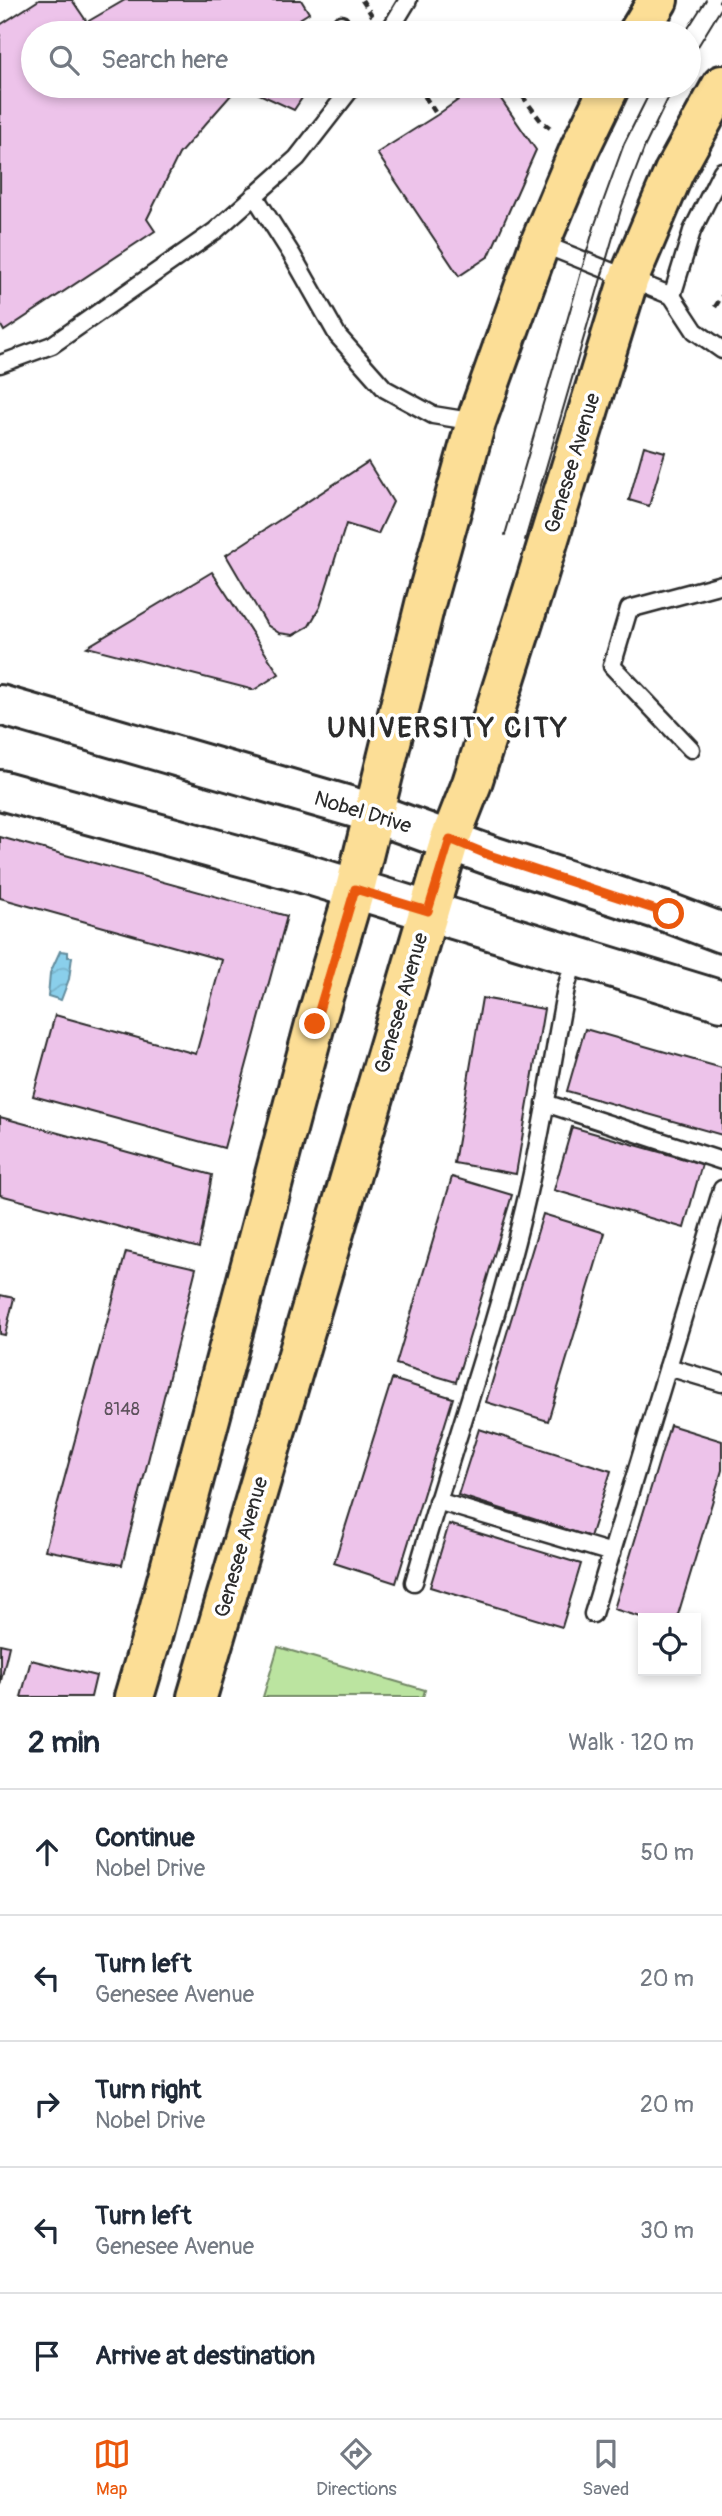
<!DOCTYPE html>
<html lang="en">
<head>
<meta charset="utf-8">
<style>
	:root { --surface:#fff; --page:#f2f2f3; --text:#1f2937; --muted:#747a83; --line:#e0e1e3; --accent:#ea580c }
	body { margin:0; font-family:Pangolin,sans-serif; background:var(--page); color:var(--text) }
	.controls { position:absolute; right:21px; bottom:21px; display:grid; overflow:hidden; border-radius:0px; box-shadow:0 4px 10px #0003 }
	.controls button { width:63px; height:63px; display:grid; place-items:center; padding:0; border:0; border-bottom:2px solid var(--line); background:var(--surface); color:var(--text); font:35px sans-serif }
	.stop { position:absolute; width:21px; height:21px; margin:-16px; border:5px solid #ea580c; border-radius:50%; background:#fff }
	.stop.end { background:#ea580c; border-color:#fff; box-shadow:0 2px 7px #0008 }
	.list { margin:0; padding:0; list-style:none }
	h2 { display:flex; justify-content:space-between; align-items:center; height:91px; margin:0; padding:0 28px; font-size:30px }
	h2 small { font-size:23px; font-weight:400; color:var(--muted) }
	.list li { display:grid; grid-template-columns:46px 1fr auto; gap:21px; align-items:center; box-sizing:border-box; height:126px; padding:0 28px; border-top:2px solid var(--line) }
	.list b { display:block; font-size:26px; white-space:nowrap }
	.list p { margin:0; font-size:23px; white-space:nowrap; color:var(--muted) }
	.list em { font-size:23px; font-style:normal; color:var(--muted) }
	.icon { flex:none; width:38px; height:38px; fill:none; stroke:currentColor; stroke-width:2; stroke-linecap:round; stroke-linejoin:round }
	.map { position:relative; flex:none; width:722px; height:1697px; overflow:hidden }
	.search { position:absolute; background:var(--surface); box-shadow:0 4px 10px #0003; left:21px; right:21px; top:21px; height:77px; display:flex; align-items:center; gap:18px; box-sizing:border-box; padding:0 24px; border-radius:38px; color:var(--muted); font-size:26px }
	.sheet { height:721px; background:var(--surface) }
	nav { display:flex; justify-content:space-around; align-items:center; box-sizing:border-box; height:98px; border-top:2px solid var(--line); background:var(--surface); font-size:19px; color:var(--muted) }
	nav a { display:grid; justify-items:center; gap:4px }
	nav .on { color:var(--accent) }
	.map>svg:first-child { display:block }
	.green { fill:#bbe4a0; stroke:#738866; stroke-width:2 }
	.water { fill:url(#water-waves); stroke:#648d9e; stroke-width:2 }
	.building { fill:#edc3ea; stroke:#2b2b2b; stroke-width:2 }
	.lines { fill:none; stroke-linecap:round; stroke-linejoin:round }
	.service-casing { stroke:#2b2b2b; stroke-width:21 }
	.secondary-casing { stroke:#2b2b2b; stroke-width:44 }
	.primary-casing { stroke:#2b2b2b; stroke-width:44 }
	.path { stroke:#2b2b2b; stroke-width:4.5; stroke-dasharray:7 5; stroke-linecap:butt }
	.service { stroke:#fff; stroke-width:16 }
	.secondary { stroke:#fff; stroke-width:38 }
	.primary { stroke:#fcde96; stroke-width:38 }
	.tram { stroke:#2b2b2b; stroke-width:2 }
	.route { stroke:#ea580c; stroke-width:9 }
	.labels { text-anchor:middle; stroke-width:7; stroke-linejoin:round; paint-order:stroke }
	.number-label { font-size:18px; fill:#5c515b }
	.street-label { font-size:21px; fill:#2b2b2b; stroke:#fff }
	.district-label { font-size:28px; font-weight:bold; letter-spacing:2px; fill:#2b2b2b; stroke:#fff }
</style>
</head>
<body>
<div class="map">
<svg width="722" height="1697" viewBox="0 0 722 1697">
	<defs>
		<pattern id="water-waves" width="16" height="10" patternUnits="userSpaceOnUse" patternTransform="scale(1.75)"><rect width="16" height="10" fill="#8acfeb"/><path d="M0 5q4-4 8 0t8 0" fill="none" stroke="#77b2ca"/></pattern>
	</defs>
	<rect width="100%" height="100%" fill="#fff"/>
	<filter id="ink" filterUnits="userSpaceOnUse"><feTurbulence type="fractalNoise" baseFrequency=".0143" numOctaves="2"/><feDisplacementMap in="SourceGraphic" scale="14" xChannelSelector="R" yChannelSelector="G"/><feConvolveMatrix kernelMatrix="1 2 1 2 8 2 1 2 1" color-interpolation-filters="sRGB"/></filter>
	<g filter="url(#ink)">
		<!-- green -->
		<polygon class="green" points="278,1647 425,1690 423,1697 263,1697"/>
		<!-- water -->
		<polygon class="water" points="60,951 68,952 68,957 72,957 69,979 61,1000 48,996 50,973"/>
		<!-- building -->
		<g class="building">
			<polygon points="39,0 72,0 87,22 125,0 301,0 309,13 277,33 33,33 33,86 239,86 179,154 147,219 155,231 4,331 0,324 0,25"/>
			<polygon points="242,86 310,86 294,110"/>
			<polygon points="478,86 492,86 536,150 489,256 459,276 377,153 437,115"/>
			<polygon points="644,446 665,452 649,506 629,500"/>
			<polygon points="368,462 393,502 378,534 346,524 320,607 309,626 293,635 279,633 267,625 226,555"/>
			<polygon points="212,572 279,674 254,690 87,647"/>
			<polygon points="0,837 287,916 224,1148 33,1096 55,1015 196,1054 222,960 0,898"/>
			<polygon points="482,998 544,1009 516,1174 454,1163"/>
			<polygon points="585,1029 722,1068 722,1135 567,1091"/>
			<polygon points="0,1117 212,1175 199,1248 0,1195"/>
			<polygon points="572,1127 702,1164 684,1228 554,1190"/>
			<polygon points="452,1177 512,1195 456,1382 396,1364"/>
			<polygon points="543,1214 605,1233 548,1421 486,1402"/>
			<polygon points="126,1252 196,1268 122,1565 45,1550"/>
			<polygon points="0,1295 14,1298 5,1335 0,1334"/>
			<polygon points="392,1379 453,1398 396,1583 334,1563"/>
			<polygon points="670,1425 722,1441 722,1470 677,1618 644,1618 614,1609"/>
			<polygon points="479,1429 611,1471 590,1537 458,1495"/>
			<polygon points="449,1524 581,1564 562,1627 430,1587"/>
			<polygon points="0,1644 9,1646 0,1685"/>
			<polygon points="31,1660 96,1676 91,1697 21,1697"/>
		</g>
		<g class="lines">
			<!-- service casing -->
			<g class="service-casing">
				<g id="service">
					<polyline points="341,24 347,33"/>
					<polyline points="388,33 408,0"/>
					<polyline points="254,195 292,255 338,336 385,389 433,415 476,422"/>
					<polyline points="540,243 672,296 695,331 722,350"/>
					<polyline points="672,296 692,231 722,171"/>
					<polyline points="0,364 52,345 215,231 297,158 353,86"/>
					<polyline points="691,749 612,666 629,609 722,584"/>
					<polyline points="545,1103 722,1161"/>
					<polyline points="668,1367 722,1383"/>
					<polyline points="437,1501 612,1553"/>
					<path d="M 414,1582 C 449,1457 494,1335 524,1209 C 542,1136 552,1061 566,988 L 576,955"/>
					<polyline points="593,1614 722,1189"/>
				</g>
			</g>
			<!-- secondary casing -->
			<g class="secondary-casing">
				<g id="secondary">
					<polyline points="0,705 373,813 489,855 669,913 722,933"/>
					<polyline points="0,790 306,874 722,1001"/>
				</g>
			</g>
			<!-- primary casing -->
			<g class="primary-casing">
				<g id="primary">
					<polyline points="638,33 658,0"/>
					<polyline points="134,1697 151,1640 315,1024 355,889 425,604 476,422 540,243 580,148 610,86"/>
					<polyline points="197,1697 450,839 472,783 533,591 629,278 674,172 722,85"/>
				</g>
			</g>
			<!-- path -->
			<g class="path">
				<polyline points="362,0 373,17"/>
				<polyline points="719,0 722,2"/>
				<polyline points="286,28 289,33"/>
				<polyline points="418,86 437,115"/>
				<polyline points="515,86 541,121 553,130"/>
				<polyline points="715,307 722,296"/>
			</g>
			<!-- service -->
			<use href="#service" class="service"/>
			<!-- secondary -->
			<use href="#secondary" class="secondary"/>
			<!-- primary -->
			<use href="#primary" class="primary"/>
			<!-- tram -->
			<g class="tram">
				<polyline points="685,33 706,0"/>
				<polyline points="689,61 722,7"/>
				<polyline points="505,535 595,224 624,144 653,86"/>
				<polyline points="525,540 622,206 645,146 674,86"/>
			</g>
		</g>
	</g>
	<g class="lines" filter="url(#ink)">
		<!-- route -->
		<polyline class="route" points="315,1024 355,889 428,911 450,839 489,855 669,914"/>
	</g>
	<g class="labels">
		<!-- number labels -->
		<g class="number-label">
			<text x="122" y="1415">8148</text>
		</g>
		<!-- street labels -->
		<g class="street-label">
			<text transform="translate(572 463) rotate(-73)" y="7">Genesee Avenue</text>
			<text transform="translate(363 812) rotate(17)" y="7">Nobel Drive</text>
			<text transform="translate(401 1003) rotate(-74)" y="7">Genesee Avenue</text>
			<text transform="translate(241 1547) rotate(-74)" y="7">Genesee Avenue</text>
		</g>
		<!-- district labels -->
		<g class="district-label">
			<text x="448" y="737">UNIVERSITY CITY</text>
		</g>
	</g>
</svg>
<div class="controls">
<button><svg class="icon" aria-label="locate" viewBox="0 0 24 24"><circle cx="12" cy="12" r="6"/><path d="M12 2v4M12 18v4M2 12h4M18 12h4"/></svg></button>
</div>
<div class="stop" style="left:669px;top:914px"></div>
<div class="stop end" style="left:315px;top:1024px"></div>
<div class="search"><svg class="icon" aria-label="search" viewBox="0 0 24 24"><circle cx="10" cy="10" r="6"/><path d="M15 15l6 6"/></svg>Search here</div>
</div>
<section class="sheet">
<h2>2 min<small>Walk · 120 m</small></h2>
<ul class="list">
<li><svg class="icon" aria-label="ahead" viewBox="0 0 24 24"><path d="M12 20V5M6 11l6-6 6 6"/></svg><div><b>Continue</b><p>Nobel Drive</p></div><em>50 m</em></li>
<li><svg class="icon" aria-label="left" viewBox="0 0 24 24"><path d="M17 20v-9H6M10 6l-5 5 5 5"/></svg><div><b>Turn left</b><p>Genesee Avenue</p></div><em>20 m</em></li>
<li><svg class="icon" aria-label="right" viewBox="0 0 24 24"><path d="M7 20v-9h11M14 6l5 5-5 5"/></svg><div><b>Turn right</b><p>Nobel Drive</p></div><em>20 m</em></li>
<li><svg class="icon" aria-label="left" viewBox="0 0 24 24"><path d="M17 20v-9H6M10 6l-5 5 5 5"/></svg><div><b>Turn left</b><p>Genesee Avenue</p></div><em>30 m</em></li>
<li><svg class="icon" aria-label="arrive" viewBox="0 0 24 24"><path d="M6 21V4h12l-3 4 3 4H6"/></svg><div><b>Arrive at destination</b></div></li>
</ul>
</section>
<nav>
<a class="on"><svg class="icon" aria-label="map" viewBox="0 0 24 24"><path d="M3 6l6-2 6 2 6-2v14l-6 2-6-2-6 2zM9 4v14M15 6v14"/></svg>Map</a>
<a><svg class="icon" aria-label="directions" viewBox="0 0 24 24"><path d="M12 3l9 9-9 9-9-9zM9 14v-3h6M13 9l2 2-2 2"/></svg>Directions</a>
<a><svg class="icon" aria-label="saved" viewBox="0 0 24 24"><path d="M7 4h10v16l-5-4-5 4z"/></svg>Saved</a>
</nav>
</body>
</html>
